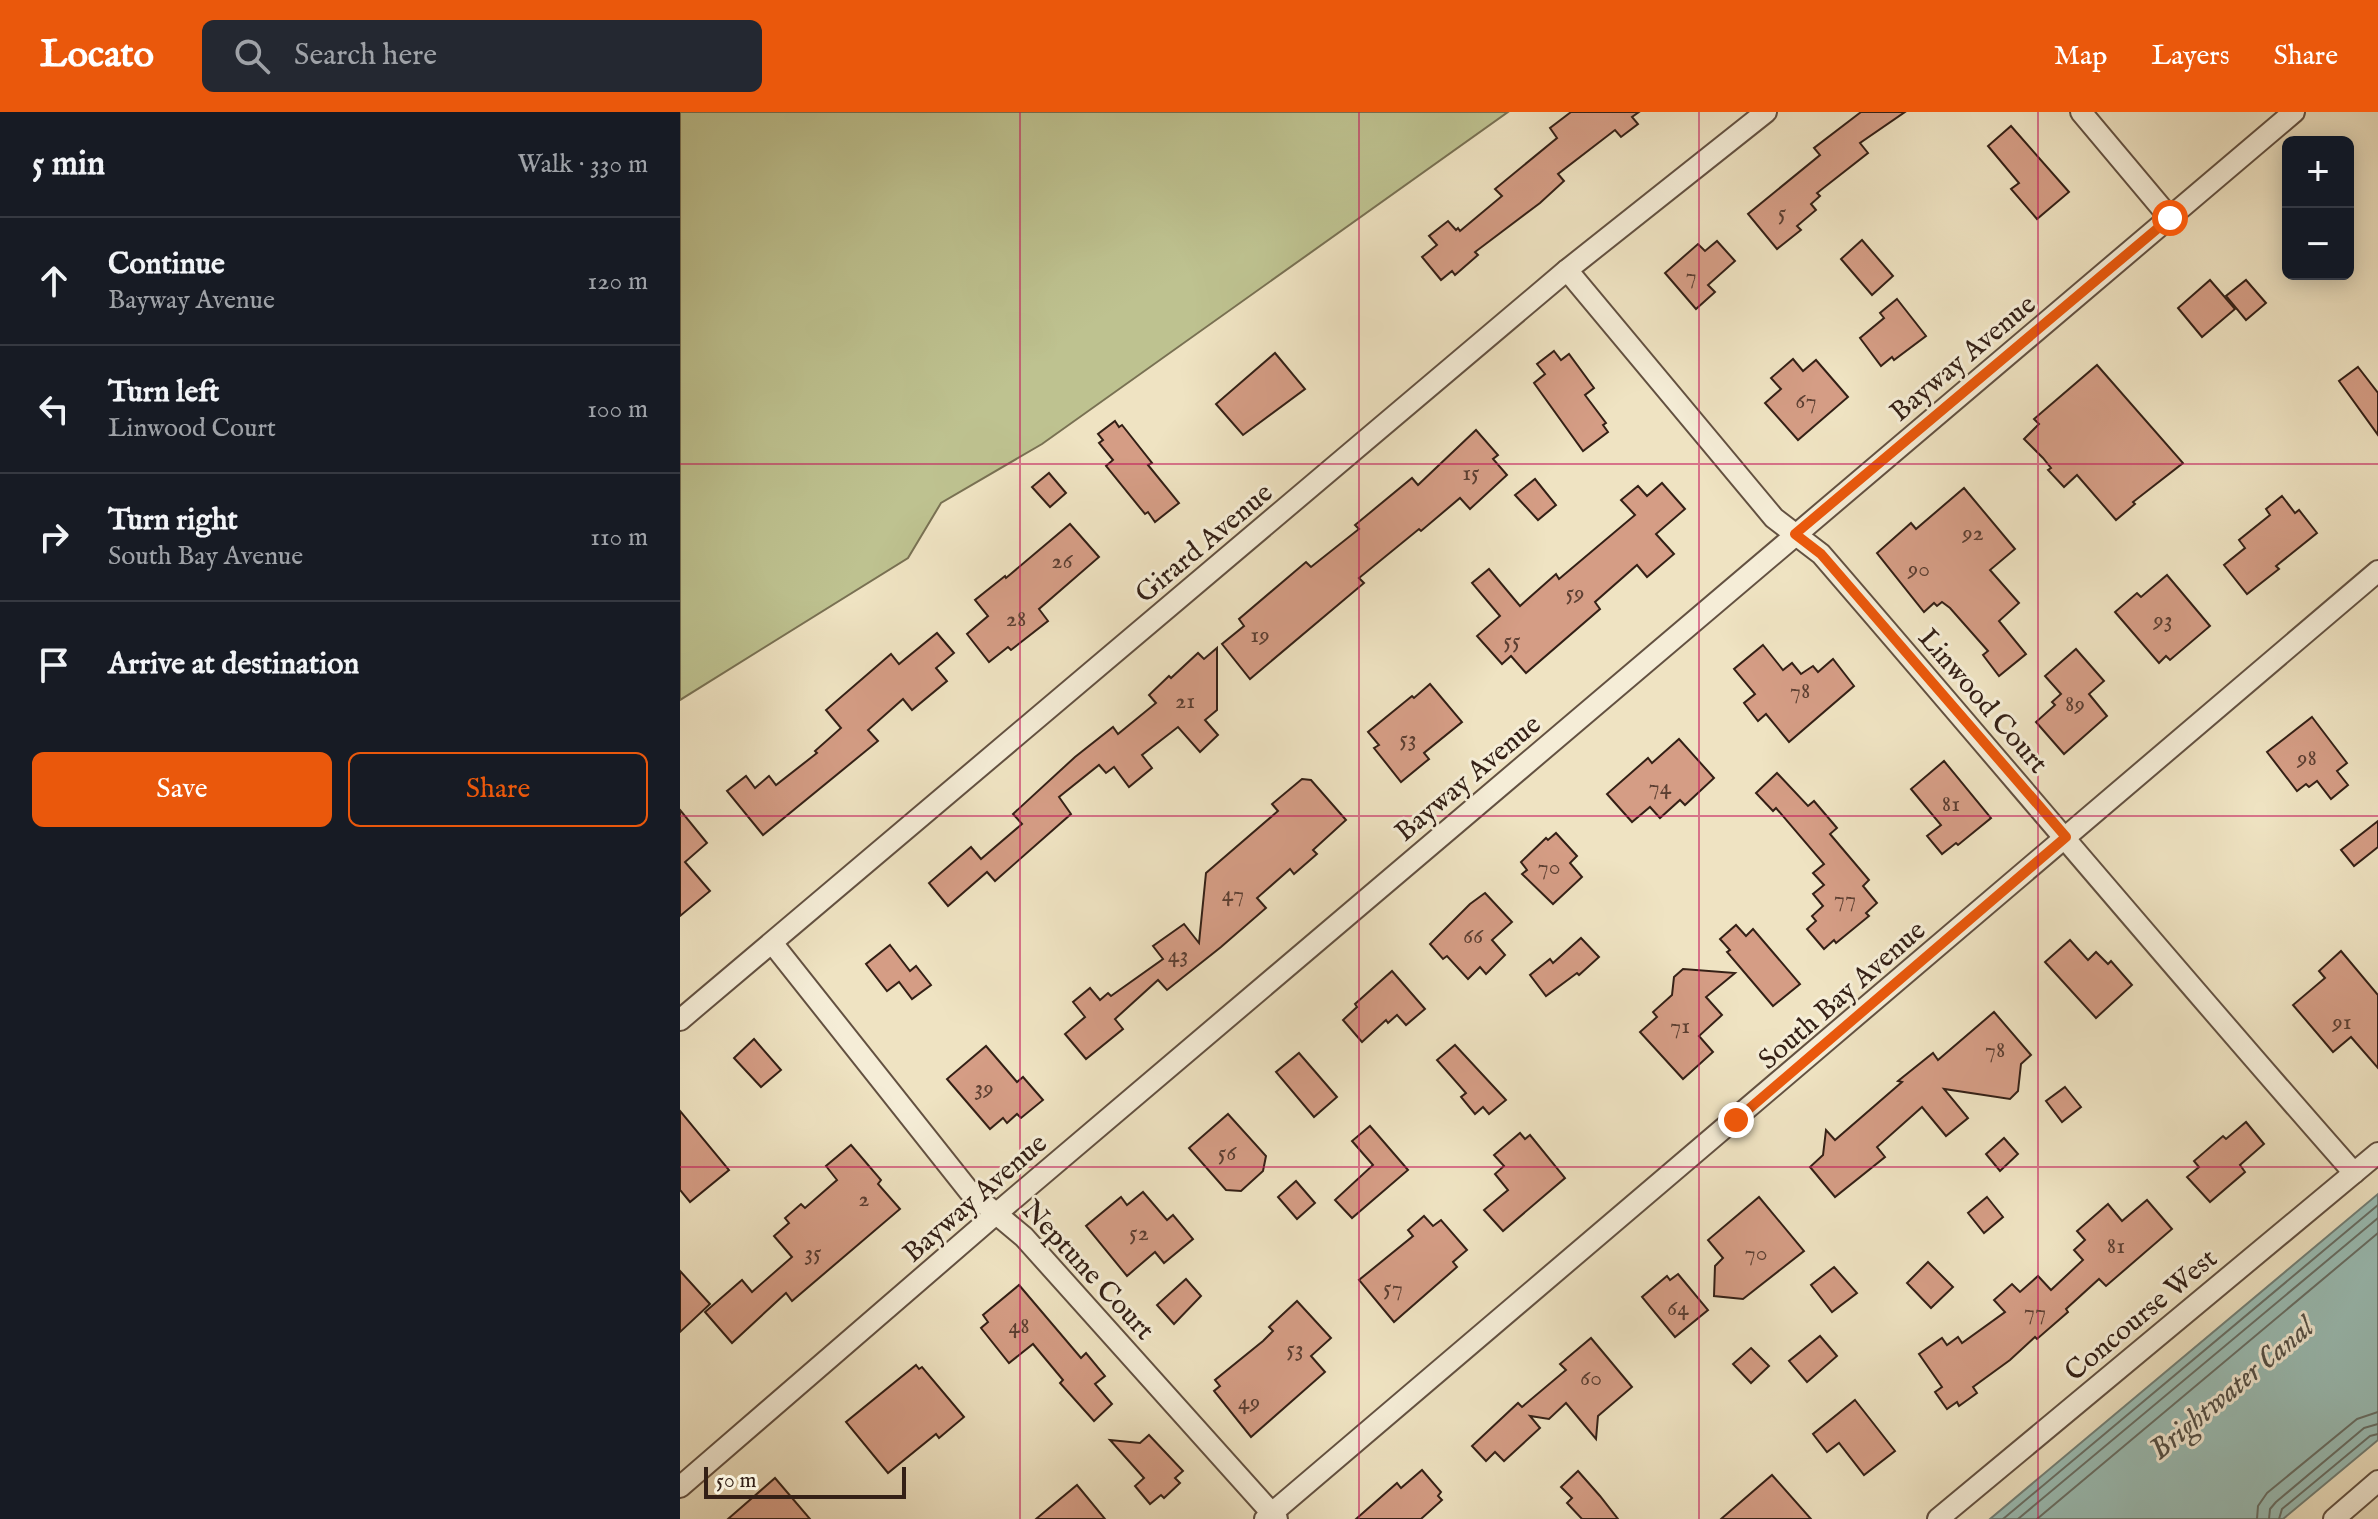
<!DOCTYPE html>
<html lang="en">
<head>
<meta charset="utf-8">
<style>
	:root { --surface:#171b24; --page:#242831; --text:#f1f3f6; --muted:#9ea1a6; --line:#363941; --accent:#ea580c }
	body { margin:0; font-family:"IM FELL English",serif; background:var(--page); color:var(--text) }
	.controls { position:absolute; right:24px; top:24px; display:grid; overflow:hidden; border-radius:12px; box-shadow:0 4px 20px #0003 }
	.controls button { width:72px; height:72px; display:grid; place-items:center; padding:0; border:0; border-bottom:2px solid var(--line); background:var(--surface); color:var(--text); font:40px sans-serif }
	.scale { position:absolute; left:24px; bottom:20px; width:202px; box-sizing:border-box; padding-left:8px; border:4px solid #342016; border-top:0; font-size:22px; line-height:28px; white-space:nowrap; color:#342016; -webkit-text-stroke:6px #f5edd7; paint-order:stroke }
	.stop { position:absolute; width:24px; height:24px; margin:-18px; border:6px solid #ea580c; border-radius:50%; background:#fff }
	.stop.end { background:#ea580c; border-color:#fff; box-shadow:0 2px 8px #0008 }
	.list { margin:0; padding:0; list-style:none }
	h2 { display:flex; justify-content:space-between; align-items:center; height:104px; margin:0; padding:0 32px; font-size:34px }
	h2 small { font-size:26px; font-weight:400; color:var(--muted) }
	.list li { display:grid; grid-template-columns:52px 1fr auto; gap:24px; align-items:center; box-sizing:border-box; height:128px; padding:0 32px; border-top:2px solid var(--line) }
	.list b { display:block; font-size:30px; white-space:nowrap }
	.list p { margin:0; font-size:26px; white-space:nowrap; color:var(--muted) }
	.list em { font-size:26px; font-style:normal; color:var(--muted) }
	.actions { display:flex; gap:16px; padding:24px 32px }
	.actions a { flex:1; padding:18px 0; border:2px solid var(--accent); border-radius:12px; text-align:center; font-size:28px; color:var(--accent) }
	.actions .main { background:var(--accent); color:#fff }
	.icon { flex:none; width:44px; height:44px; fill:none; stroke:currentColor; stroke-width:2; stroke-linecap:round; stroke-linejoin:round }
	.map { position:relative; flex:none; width:1698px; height:1407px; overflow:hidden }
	header { display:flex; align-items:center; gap:48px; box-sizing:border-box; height:112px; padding:0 40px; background:var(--accent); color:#fff }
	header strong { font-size:38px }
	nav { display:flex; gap:44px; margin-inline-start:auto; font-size:28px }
	.search { width:560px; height:72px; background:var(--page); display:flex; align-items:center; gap:20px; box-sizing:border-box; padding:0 28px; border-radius:12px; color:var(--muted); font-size:30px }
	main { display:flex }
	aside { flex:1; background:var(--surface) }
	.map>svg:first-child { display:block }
	.green { fill:#bec290; stroke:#797153; stroke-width:2 }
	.water { fill:#9abeb6; stroke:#717f76; stroke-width:2 }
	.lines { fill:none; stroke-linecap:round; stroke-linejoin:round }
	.shore { stroke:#676f66; stroke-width:2 }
	.building { fill:#d59d85; stroke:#342016; stroke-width:2 }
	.street-casing { stroke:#635141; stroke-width:24 }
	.street { stroke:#f5edd7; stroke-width:20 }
	.route { stroke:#ea580c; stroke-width:10 }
	.grid { fill:none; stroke:#c2185b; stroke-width:2; stroke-opacity:0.55 }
	.labels { text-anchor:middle; stroke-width:6; stroke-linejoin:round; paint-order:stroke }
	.number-label { font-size:24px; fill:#5c3f32 }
	.street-label { font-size:28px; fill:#342016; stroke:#f5edd7 }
	.water-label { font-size:30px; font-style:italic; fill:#534f46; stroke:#f5edd7 }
</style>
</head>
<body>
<header>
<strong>Locato</strong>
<div class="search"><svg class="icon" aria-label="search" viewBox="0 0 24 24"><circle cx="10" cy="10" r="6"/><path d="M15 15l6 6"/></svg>Search here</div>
<nav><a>Map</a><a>Layers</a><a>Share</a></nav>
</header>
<main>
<aside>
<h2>5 min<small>Walk · 330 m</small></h2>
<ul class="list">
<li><svg class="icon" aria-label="ahead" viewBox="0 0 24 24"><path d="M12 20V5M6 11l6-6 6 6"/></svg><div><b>Continue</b><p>Bayway Avenue</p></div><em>120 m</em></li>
<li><svg class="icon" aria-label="left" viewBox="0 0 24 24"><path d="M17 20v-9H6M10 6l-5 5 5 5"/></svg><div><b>Turn left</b><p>Linwood Court</p></div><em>100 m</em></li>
<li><svg class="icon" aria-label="right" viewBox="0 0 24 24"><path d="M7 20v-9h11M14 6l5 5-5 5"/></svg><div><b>Turn right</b><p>South Bay Avenue</p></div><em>110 m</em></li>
<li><svg class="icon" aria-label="arrive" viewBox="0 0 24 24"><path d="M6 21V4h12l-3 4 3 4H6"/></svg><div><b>Arrive at destination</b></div></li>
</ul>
<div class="actions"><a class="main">Save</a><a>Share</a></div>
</aside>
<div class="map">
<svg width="1698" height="1407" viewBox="0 0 1698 1407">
	<rect width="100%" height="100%" fill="#efe3c2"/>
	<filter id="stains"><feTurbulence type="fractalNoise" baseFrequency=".0025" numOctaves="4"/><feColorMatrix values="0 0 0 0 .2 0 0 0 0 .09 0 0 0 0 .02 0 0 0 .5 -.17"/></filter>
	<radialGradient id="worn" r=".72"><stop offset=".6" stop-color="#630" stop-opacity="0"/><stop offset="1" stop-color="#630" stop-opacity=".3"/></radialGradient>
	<!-- green -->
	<polygon class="green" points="0,0 828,0 362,332 261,391 228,446 0,588"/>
	<!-- water -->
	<polygon class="water" points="1698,1082 1698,1328 1603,1407 1310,1407"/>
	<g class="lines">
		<!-- shore -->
		<g class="shore">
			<polyline points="1323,1407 1698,1093"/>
			<polyline points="1338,1407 1698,1106"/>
			<polyline points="1357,1407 1698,1121"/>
			<polyline points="1577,1407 1578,1394 1587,1381 1677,1307 1698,1300"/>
			<polyline points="1589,1407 1590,1397 1596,1390 1684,1316 1698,1312"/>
			<polyline points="1599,1407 1602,1397 1690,1324 1698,1322"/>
		</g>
	</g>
	<!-- building -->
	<g class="building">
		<polygon points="891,0 959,0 952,5 958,12 941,25 935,18 878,62 884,69 860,91 795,140 798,143 775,163 772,159 761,168 742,145 757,133 749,124 768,109 776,118 778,116 780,119 822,84 815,77 877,26 870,16"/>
		<polygon points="1181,0 1225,0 1180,31 1188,41 1137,81 1140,84 1131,92 1136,98 1117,114 1121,118 1097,137 1068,102 1140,43 1134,36"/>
		<polygon points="1331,14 1389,80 1357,107 1331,77 1339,71 1308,34"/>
		<polygon points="1182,128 1213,164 1192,183 1161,147"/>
		<polygon points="1037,129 1055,149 1028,173 1035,180 1016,197 985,161 1018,132 1025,139"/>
		<polygon points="1530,168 1555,197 1522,225 1498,196"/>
		<polygon points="1566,168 1586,191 1566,208 1546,184"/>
		<polygon points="1217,187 1246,224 1214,248 1212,245 1201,254 1180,226 1204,206 1200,201"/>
		<polygon points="874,239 881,248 889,242 914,276 905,283 926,311 923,313 928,320 903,339 854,271 865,262 857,252"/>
		<polygon points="595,241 625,277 563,323 536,292"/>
		<polygon points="1113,247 1123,259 1136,248 1168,285 1118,328 1085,291 1101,277 1091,266"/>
		<polygon points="1417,253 1503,351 1453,390 1455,392 1436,408 1397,363 1384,375 1368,358 1371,356 1363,346 1344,327 1359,312 1354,307"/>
		<polygon points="1678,255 1698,281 1698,323 1659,269"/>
		<polygon points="435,309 439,315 442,313 472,351 468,353 499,391 475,410 468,400 465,402 426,354 433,348 419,331 423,328 418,322"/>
		<polygon points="796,318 818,343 813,347 827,363 790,397 780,386 741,419 739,417 679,466 684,471 570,567 542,532 564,514 559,507 626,450 631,455 679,417 675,413 732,366 738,373"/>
		<polygon points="369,361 386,381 370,395 352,375"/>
		<polygon points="855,367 876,393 858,408 835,383"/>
		<polygon points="982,371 1005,397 976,422 994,442 967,465 957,453 915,490 920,497 846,561 831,544 822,552 797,524 820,504 792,471 809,457 840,494 876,462 879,467 955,403 941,388 958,374 967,384"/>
		<polygon points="1284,376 1335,437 1310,458 1339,491 1319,509 1346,542 1319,564 1303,543 1308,539 1270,496 1262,490 1257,494 1254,491 1244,500 1197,441 1231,411 1236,417"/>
		<polygon points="1602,384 1615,401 1619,398 1637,421 1596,454 1599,457 1567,482 1544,453 1565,436 1559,428 1590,403 1586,397"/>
		<polygon points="390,412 419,445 359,497 368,509 331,538 328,535 309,550 287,522 308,504 295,488 325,464 326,466"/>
		<polygon points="1487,463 1530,514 1490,548 1486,544 1479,551 1435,500 1457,481 1461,485"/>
		<polygon points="257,521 274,541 256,556 267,569 232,598 223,587 188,618 198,629 83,723 47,679 66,664 75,676 89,664 96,673 137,641 135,639 161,616 146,598 211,542 219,552"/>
		<polygon points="1083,533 1103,558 1112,551 1121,562 1133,554 1138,560 1153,547 1174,574 1109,630 1086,602 1078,609 1064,591 1075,582 1054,557"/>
		<polygon points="537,536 537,598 525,608 538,623 520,640 498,615 462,643 472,656 449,675 434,655 426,661 419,653 379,685 391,702 315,769 307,760 268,794 249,771 291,735 301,747 342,712 333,702 395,645 433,615 438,622 476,591 469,583 489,564 491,566 518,541 524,547"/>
		<polygon points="1396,537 1424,569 1409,582 1427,604 1384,642 1356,610 1375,593 1372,590 1381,582 1365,564"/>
		<polygon points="750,572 782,610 744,641 749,647 721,670 694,636 699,633 688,620 732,584 734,586"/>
		<polygon points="1632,605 1667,651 1657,659 1668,673 1651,687 1637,669 1629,675 1626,672 1617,679 1587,640"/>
		<polygon points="999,627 1034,666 1005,693 1000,688 980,706 970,695 952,710 927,682 968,646 972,651"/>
		<polygon points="1264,649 1311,706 1278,733 1276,731 1262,742 1247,724 1261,713 1231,677"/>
		<polygon points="1097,661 1128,694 1134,689 1157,716 1150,722 1189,768 1183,774 1197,791 1186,801 1189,804 1156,831 1154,828 1144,837 1127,817 1136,809 1132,804 1143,794 1133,782 1144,773 1133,761 1144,752 1096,696 1093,699 1076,681"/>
		<polygon points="622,667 631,668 666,708 633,738 637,742 614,762 610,757 577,786 586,796 541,835 487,878 478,868 435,907 443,917 406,947 385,922 405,905 393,890 410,876 420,888 428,881 431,884 483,847 473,834 504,812 519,831 526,761 598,699 592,692"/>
		<polygon points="0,698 27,731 5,750 30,779 0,804"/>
		<polygon points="1698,709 1698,735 1674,754 1661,738"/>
		<polygon points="876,721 897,744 890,751 902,765 873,792 842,762 847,758 841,750 866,726 868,728"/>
		<polygon points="805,781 832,810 812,828 825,843 806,862 800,855 788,867 767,844 763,847 750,832 790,792"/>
		<polygon points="1056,813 1066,824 1073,817 1120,872 1093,894 1047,840 1050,838 1040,827"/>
		<polygon points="901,826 919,845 899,863 897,861 866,884 850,863 870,847 873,851"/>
		<polygon points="1390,828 1408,848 1416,840 1428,852 1431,849 1452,873 1416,906 1365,850"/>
		<polygon points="210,833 230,859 236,854 251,873 232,887 219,870 207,879 186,852"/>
		<polygon points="1661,839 1698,883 1698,956 1671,925 1653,940 1613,893 1645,866 1639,859"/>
		<polygon points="1003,857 1055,861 1026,885 1042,903 1019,924 1033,940 1003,967 960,920 977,905 973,900 992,883 994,865"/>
		<polygon points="712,859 745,897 726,913 717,903 708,911 706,908 682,930 663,908 677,895 675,892"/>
		<polygon points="1314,900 1351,943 1341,952 1338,979 1330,987 1264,977 1288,1006 1266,1024 1242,995 1197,1035 1205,1045 1155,1085 1130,1055 1143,1043 1146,1018 1155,1028 1222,970 1218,969 1253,941 1258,948"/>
		<polygon points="74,927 101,958 81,975 54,946"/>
		<polygon points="775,933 826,988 809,1002 803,995 795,1002 781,985 786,981 757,948"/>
		<polygon points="306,934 337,970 343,965 363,988 341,1006 337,1002 327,1011 323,1006 310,1017 267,967"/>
		<polygon points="619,941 657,985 634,1005 596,960"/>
		<polygon points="1385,975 1401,995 1382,1010 1366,989"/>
		<polygon points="0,999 49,1058 10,1090 0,1078"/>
		<polygon points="548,1002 586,1044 583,1059 561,1079 546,1078 509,1036"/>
		<polygon points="1566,1010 1584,1032 1560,1053 1565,1060 1530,1090 1507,1065 1519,1055 1514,1049 1543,1024 1546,1027"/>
		<polygon points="690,1014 728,1058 672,1106 655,1088 693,1053 672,1029"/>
		<polygon points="840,1021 845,1027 850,1023 885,1066 823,1119 804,1098 828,1078 815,1062 824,1054 814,1043"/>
		<polygon points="1324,1026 1338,1042 1320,1059 1306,1042"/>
		<polygon points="171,1033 201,1068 198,1072 220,1097 112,1189 106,1181 52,1231 25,1200 62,1168 72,1180 112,1145 94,1124 109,1111 105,1106 121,1092 125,1096 157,1068 146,1054"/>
		<polygon points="616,1069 635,1091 617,1107 598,1085"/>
		<polygon points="463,1080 487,1108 493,1103 513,1127 484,1151 475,1140 447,1164 406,1114 441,1085 447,1093"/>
		<polygon points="1079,1085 1124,1139 1063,1187 1034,1184 1035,1154 1043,1146 1028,1128"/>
		<polygon points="1307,1085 1323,1105 1304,1121 1288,1101"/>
		<polygon points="1467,1088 1492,1117 1426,1174 1419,1167 1386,1197 1388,1200 1357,1227 1355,1225 1330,1248 1293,1275 1297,1281 1279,1294 1277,1290 1267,1297 1255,1280 1262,1275 1239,1242 1262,1226 1267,1233 1278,1225 1282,1231 1325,1200 1314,1188 1332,1172 1340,1180 1358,1164 1371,1178 1403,1148 1394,1138 1405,1128 1397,1119 1428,1092 1442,1109"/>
		<polygon points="744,1104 753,1114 761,1108 787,1138 773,1150 777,1155 714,1210 679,1168 733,1124 728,1118"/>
		<polygon points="1248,1150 1273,1175 1251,1196 1227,1171"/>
		<polygon points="1154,1155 1177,1181 1152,1200 1131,1173"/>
		<polygon points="0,1159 30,1192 0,1220"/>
		<polygon points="998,1162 1028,1198 995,1225 962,1185 987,1164 990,1168"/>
		<polygon points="506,1167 521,1184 494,1212 477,1193"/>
		<polygon points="339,1173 401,1246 406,1241 425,1264 415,1272 432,1292 414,1309 380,1271 383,1268 353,1232 329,1251 301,1216 308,1210 303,1203"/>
		<polygon points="617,1189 651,1226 631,1244 645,1260 571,1325 534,1279 540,1274 535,1268 583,1229 593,1219 589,1215"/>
		<polygon points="1140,1224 1157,1244 1127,1270 1109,1249"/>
		<polygon points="911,1226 952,1275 918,1304 916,1327 886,1291 869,1307 850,1304 860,1316 824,1349 815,1340 806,1349 792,1334 838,1291 842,1295 886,1258 880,1252"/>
		<polygon points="1071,1236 1089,1254 1071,1271 1053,1252"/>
		<polygon points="236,1253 239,1257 242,1255 284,1305 259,1326 256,1322 208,1361 166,1310"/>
		<polygon points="1175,1288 1215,1339 1184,1363 1159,1331 1147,1340 1133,1322"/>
		<polygon points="469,1323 503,1359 495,1366 500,1371 484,1386 481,1383 470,1392 455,1374 464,1366 430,1328 460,1331"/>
		<polygon points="742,1358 761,1380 758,1384 762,1388 741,1407 676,1407 717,1371 721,1376"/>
		<polygon points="898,1359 920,1384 938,1407 902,1407 887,1391 892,1386 881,1375"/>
		<polygon points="1092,1363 1131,1407 1041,1407"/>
		<polygon points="95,1366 130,1407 48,1407"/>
		<polygon points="397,1373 425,1407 356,1407"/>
	</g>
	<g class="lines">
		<!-- street casing -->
		<g class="street-casing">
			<g id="street">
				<polyline points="1401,0 1490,106"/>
				<path d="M 887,158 L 1094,406 L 1141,442 C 1319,648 1494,857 1674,1061"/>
				<polyline points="93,832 289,1079 344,1125 597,1407"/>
				<polyline points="0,908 887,158 1086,0"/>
				<polyline points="0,1375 317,1101 1614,0"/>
				<polyline points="585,1407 1698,459"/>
				<polyline points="1258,1407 1698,1041"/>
				<polyline points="1654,1407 1698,1369"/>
			</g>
		</g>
		<!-- street -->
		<use href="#street" class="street"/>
	</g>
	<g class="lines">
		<!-- route -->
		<polyline class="route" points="1056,1008 1386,725 1141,442 1115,422 1490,106"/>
	</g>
	<!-- grid -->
	<path class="grid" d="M 340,0 L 340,1407M 679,0 L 679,1407M 1019,0 L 1019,1407M 1358,0 L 1358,1407M 0,352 L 1698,352M 0,704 L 1698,704M 0,1055 L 1698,1055"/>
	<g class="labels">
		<!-- number labels -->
		<g class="number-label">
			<text x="1102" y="108">5</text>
			<text x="1011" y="171">7</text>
			<text x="1126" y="296">67</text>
			<text x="791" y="368">15</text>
			<text x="1293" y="428">92</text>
			<text x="382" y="456">26</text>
			<text x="1239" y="464">90</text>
			<text x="895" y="488">59</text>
			<text x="336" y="514">28</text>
			<text x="1483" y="515">93</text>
			<text x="580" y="530">19</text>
			<text x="832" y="536">55</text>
			<text x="1120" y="586">78</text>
			<text x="505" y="596">21</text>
			<text x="1395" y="599">89</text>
			<text x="728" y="634">53</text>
			<text x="1627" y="653">98</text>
			<text x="980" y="682">74</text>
			<text x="1271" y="699">81</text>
			<text x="869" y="762">70</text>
			<text x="553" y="789">47</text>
			<text x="1165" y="794">77</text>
			<text x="793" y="831">66</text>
			<text x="498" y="850">43</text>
			<text x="1662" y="917">91</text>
			<text x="1000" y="921">71</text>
			<text x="1315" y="945">78</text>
			<text x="304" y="983">39</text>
			<text x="547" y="1048">56</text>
			<text x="184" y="1094">2</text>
			<text x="459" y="1128">52</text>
			<text x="1436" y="1141">81</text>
			<text x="133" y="1148">35</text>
			<text x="1076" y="1148">70</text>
			<text x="713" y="1183">57</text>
			<text x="998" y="1203">64</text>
			<text x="1355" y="1207">77</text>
			<text x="339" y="1221">48</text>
			<text x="615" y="1244">53</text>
			<text x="911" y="1273">60</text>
			<text x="569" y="1297">49</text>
		</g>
		<!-- street labels -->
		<g class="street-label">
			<text transform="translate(1282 245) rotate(-40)" y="10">Bayway Avenue</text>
			<text transform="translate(523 430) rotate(-40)" y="10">Girard Avenue</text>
			<text transform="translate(1304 588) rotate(49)" y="10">Linwood Court</text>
			<text transform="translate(787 665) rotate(-40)" y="10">Bayway Avenue</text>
			<text transform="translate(1161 882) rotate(-41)" y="10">South Bay Avenue</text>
			<text transform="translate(294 1085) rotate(-41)" y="10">Bayway Avenue</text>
			<text transform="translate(409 1157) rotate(47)" y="10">Neptune Court</text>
			<text transform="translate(1460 1202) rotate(-40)" y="10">Concourse West</text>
		</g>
		<!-- water labels -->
		<g class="water-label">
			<text transform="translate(1551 1276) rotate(-40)" y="10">Brightwater Canal</text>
		</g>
	</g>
	<rect width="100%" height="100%" filter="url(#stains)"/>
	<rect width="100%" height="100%" fill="url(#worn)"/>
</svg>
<div class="controls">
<button>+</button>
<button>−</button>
</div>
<div class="scale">50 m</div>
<div class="stop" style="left:1490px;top:106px"></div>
<div class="stop end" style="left:1056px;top:1008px"></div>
</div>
</main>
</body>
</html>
